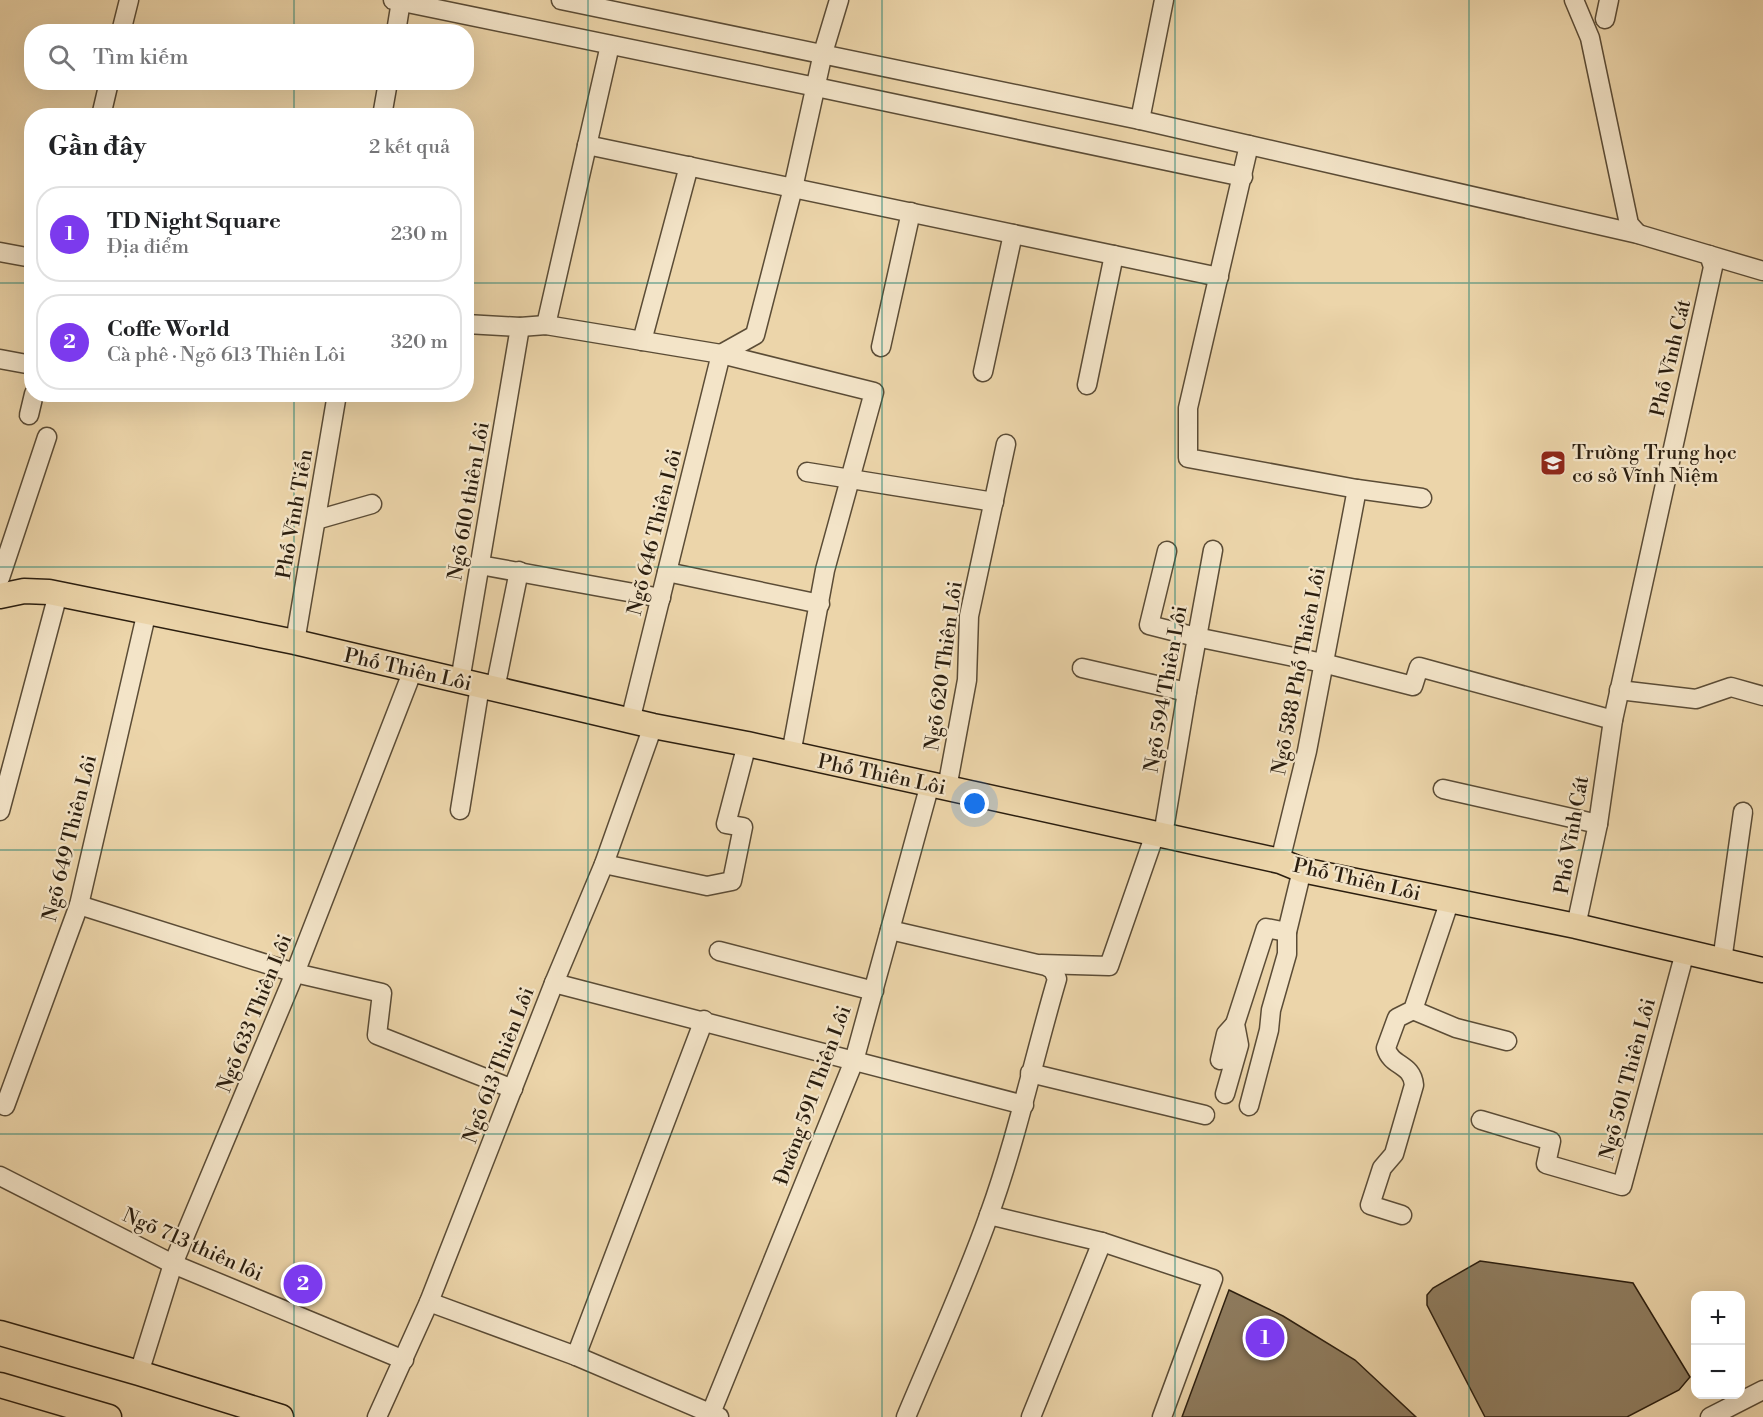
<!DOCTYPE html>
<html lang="vi">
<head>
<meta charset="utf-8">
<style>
	:root { --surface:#fff; --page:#f2f2f2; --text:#202124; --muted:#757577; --line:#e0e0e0; --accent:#7c3aed }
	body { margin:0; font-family:"Libre Bodoni",serif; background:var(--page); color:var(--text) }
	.controls { position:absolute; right:18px; bottom:18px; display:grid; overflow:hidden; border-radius:12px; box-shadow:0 6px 24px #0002 }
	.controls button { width:54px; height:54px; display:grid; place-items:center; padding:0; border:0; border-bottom:2px solid var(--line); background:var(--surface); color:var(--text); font:30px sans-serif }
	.you { position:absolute; left:975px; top:804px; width:21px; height:21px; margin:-15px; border:4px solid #fff; border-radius:50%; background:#1a73e8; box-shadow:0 0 0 9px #1a73e833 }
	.badge { display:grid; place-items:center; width:39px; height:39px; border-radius:50%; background:var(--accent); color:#fff; font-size:20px; font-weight:700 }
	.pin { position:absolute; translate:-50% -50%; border:3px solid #fff; box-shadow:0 2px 6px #0006 }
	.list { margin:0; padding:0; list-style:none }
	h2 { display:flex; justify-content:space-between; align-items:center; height:78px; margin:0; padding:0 24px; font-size:26px }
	h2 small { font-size:20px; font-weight:400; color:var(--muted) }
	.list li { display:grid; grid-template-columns:39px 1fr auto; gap:18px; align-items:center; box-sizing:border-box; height:96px; margin:0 12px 12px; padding:0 12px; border:2px solid var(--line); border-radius:24px }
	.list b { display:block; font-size:22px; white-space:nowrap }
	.list p { margin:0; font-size:20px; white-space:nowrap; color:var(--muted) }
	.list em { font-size:20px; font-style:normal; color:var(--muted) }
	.icon { flex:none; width:33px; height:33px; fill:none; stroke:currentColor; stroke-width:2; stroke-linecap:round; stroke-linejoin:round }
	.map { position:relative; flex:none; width:1763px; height:1417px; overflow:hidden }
	.search { position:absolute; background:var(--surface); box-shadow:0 6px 24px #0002; left:24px; top:24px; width:450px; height:66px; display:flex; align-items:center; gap:15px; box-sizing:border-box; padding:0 21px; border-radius:24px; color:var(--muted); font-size:22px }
	.panel { position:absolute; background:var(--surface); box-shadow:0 6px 24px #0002; left:24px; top:108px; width:450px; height:294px; border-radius:24px }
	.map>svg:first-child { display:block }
	.building { fill:#8f7d60; stroke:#2b1e0f; stroke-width:1.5 }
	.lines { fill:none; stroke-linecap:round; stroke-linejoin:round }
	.minor-casing { stroke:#5b4c36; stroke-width:21 }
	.major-casing { stroke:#2b1e0f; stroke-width:27 }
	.minor { stroke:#f3e4c8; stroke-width:18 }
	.major { stroke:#ecd5aa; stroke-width:24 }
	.grid { fill:none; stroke:#0f766e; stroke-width:1.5; stroke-opacity:0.55 }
	.labels { text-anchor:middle; stroke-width:4.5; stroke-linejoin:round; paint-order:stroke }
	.street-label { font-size:20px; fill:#2b1e0f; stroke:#f3e4c8 }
	.poi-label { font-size:20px; fill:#2b1e0f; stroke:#f3e4c8; text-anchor:start }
</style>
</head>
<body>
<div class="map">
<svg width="1763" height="1417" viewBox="0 0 1763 1417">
	<rect width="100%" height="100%" fill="#ecd5aa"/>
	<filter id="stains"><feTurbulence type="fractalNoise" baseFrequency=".00333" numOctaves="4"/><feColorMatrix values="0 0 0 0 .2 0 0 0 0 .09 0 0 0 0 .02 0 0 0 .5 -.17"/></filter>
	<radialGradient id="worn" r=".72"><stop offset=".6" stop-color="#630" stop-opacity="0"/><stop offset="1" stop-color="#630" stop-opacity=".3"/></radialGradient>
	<!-- building -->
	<g class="building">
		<polygon points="1480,1261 1633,1283 1690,1377 1679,1390 1627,1417 1485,1417 1427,1305 1427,1295 1433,1288"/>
		<polygon points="1229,1290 1283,1316 1355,1360 1416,1417 1182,1417"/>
	</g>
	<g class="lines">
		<!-- minor casing -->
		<g class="minor-casing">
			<g id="minor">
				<polyline points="393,0 816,87 1243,177"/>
				<polyline points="561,0 1140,120 1638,234 1709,255 1713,267 1613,720 1598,824 1576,926"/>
				<polyline points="1574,0 1590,38 1629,224 1638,234"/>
				<polyline points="1605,19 1609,0"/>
				<polyline points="121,32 129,0"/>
				<polyline points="396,32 401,1"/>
				<polyline points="101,116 109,82"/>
				<polyline points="382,116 388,82"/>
				<polyline points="1140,120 1164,0"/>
				<polyline points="587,145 1219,277"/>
				<polyline points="1249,145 1188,408 1188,458 1357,489 1422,498"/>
				<polyline points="0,252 32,258"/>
				<polyline points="1709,255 1763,271"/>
				<polyline points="466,324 520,327 546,325 721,354 874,392 825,570 791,754"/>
				<polyline points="546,325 610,45"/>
				<polyline points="642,341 689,166"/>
				<polyline points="881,347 911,212"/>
				<polyline points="0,359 32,365"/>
				<polyline points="983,372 1013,234"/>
				<polyline points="1087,385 1114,255"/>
				<polyline points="29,415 34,394"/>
				<polyline points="807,472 994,502"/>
				<polyline points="316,520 372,504"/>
				<polyline points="1167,551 1149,625 1196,637 1323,663 1413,686 1419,667 1613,720"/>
				<polyline points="480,565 661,598"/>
				<polyline points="667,572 820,604"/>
				<polyline points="0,578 47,437"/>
				<polyline points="295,642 337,394"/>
				<polyline points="1082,668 1187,692"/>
				<polyline points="460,681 520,327"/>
				<polyline points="495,689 519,571"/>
				<polyline points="1619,690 1696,699 1731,687 1763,696"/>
				<polyline points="630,721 721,354 755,335 793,188 823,53 839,0"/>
				<polyline points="947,788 967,680 969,616 1006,444"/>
				<polyline points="1443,789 1598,824"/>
				<polyline points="460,810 480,686"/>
				<polyline points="0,811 58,594"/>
				<polyline points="1163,835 1187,692 1213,550"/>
				<polyline points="1280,861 1307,751 1357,489"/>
				<polyline points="604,864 707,886 732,881 743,827 726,824 747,744"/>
				<polyline points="79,905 295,973 382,993 377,1035 513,1089"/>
				<path d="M 890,930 L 1046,966 L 1053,970 L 1057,979 C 1034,1057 1017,1138 989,1215 C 965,1283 934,1350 906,1417"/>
				<polyline points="719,951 874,991"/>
				<polyline points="1722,961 1743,812"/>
				<polyline points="1041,964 1109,966 1155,834"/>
				<polyline points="554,983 1024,1105"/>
				<polyline points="1413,1010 1456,1028 1507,1041"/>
				<polyline points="1220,1060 1226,1034 1235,1024"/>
				<polyline points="1030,1073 1205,1115"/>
				<polyline points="1225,1094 1239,1045 1235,1024 1266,928 1287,932"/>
				<polyline points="5,1106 79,905 147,611"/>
				<polyline points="1249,1106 1269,1030 1271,1010 1287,954 1287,932 1302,870"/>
				<polyline points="1481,1120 1551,1141 1546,1164 1622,1186 1685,952"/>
				<polyline points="0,1176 173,1264 404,1360"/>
				<polyline points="989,1215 1102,1242 1213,1279 1162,1417"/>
				<path d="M 1402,1215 L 1370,1205 L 1382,1168 L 1394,1154 L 1414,1085 C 1412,1063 1391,1067 1386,1048 L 1397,1018 L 1413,1010 L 1450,900"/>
				<polyline points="429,1302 576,1356 719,1417"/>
				<polyline points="576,1356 704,1020"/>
				<polyline points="139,1373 173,1264 295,973 413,670"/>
				<polyline points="711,1413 854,1061 930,784"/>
				<polyline points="377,1417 429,1302 554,983 604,864 653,726"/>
				<polyline points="1031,1417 1102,1242"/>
				<polyline points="1710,1417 1763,1390"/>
			</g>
		</g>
		<!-- major casing -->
		<g class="major-casing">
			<g id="major">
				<polyline points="0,596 24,591 49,592 295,642 653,726 747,744 1280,861 1302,870 1576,926 1763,970"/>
				<polyline points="0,1333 139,1373 281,1417"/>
				<polyline points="0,1385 109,1417"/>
			</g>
		</g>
		<!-- minor -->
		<use href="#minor" class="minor"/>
		<!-- major -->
		<use href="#major" class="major"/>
	</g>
	<!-- grid -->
	<path class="grid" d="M 294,0 L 294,32M 588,0 L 588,1417M 882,0 L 882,1417M 1175,0 L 1175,1417M 1469,0 L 1469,1417M 294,82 L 294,116M 0,283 L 32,283M 466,283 L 1763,283M 294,394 L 294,1417M 0,567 L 1763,567M 0,850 L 1763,850M 0,1134 L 1763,1134"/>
	<!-- icons -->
	<defs>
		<g id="school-square" transform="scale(1.35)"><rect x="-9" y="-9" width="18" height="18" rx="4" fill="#8f2418" stroke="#f3e4c8"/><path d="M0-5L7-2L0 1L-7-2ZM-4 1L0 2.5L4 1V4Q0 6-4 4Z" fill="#fff"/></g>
	</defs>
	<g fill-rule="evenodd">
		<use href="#school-square" x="1553" y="463"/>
	</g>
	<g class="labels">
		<!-- street labels -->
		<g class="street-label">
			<text transform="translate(1670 358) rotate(-77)" y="7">Phố Vĩnh Cát</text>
			<text transform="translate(468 501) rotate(-80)" y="7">Ngõ 610 thiên Lôi</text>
			<text transform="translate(294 514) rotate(-80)" y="7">Phố Vĩnh Tiến</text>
			<text transform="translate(654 532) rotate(-76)" y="7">Ngõ 646 Thiên Lôi</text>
			<text transform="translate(943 666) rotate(-82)" y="7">Ngõ 620 Thiên Lôi</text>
			<text transform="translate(408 669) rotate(13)" y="7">Phố Thiên Lôi</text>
			<text transform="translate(1298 671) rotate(-79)" y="7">Ngõ 588 Phố Thiên Lôi</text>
			<text transform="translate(1165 689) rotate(-80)" y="7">Ngõ 594 Thiên Lôi</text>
			<text transform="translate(882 774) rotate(12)" y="7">Phố Thiên Lôi</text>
			<text transform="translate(1571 835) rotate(-80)" y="7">Phố Vĩnh Cát</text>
			<text transform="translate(69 838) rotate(-76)" y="7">Ngõ 649 Thiên Lôi</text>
			<text transform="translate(1357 879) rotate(13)" y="7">Phố Thiên Lôi</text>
			<text transform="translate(254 1013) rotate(-68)" y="7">Ngõ 633 Thiên Lôi</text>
			<text transform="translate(498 1065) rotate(-69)" y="7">Ngõ 613 Thiên Lôi</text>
			<text transform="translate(1627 1079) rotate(-75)" y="7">Ngõ 501 Thiên Lôi</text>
			<text transform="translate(812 1095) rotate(-70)" y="7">Đường 591 Thiên Lôi</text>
			<text transform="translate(193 1244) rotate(24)" y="7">Ngõ 713 thiên lôi</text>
		</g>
		<!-- poi labels -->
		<g class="poi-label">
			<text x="1572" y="459">Trường Trung học<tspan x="1572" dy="23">cơ sở Vĩnh Niệm</tspan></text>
		</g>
	</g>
	<rect width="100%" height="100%" filter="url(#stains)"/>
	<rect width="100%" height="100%" fill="url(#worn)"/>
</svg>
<div class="controls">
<button>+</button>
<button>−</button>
</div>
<div class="you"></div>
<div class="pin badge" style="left:1265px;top:1338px">1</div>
<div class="pin badge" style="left:303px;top:1284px">2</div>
<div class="search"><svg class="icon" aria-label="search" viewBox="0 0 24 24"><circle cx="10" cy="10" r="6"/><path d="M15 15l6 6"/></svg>Tìm kiếm</div>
<section class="panel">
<h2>Gần đây<small>2 kết quả</small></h2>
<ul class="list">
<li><span class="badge">1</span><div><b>TD Night Square</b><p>Địa điểm</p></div><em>230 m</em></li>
<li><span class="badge">2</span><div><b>Coffe World</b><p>Cà phê · Ngõ 613 Thiên Lôi</p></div><em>320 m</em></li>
</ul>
</section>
</div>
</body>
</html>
